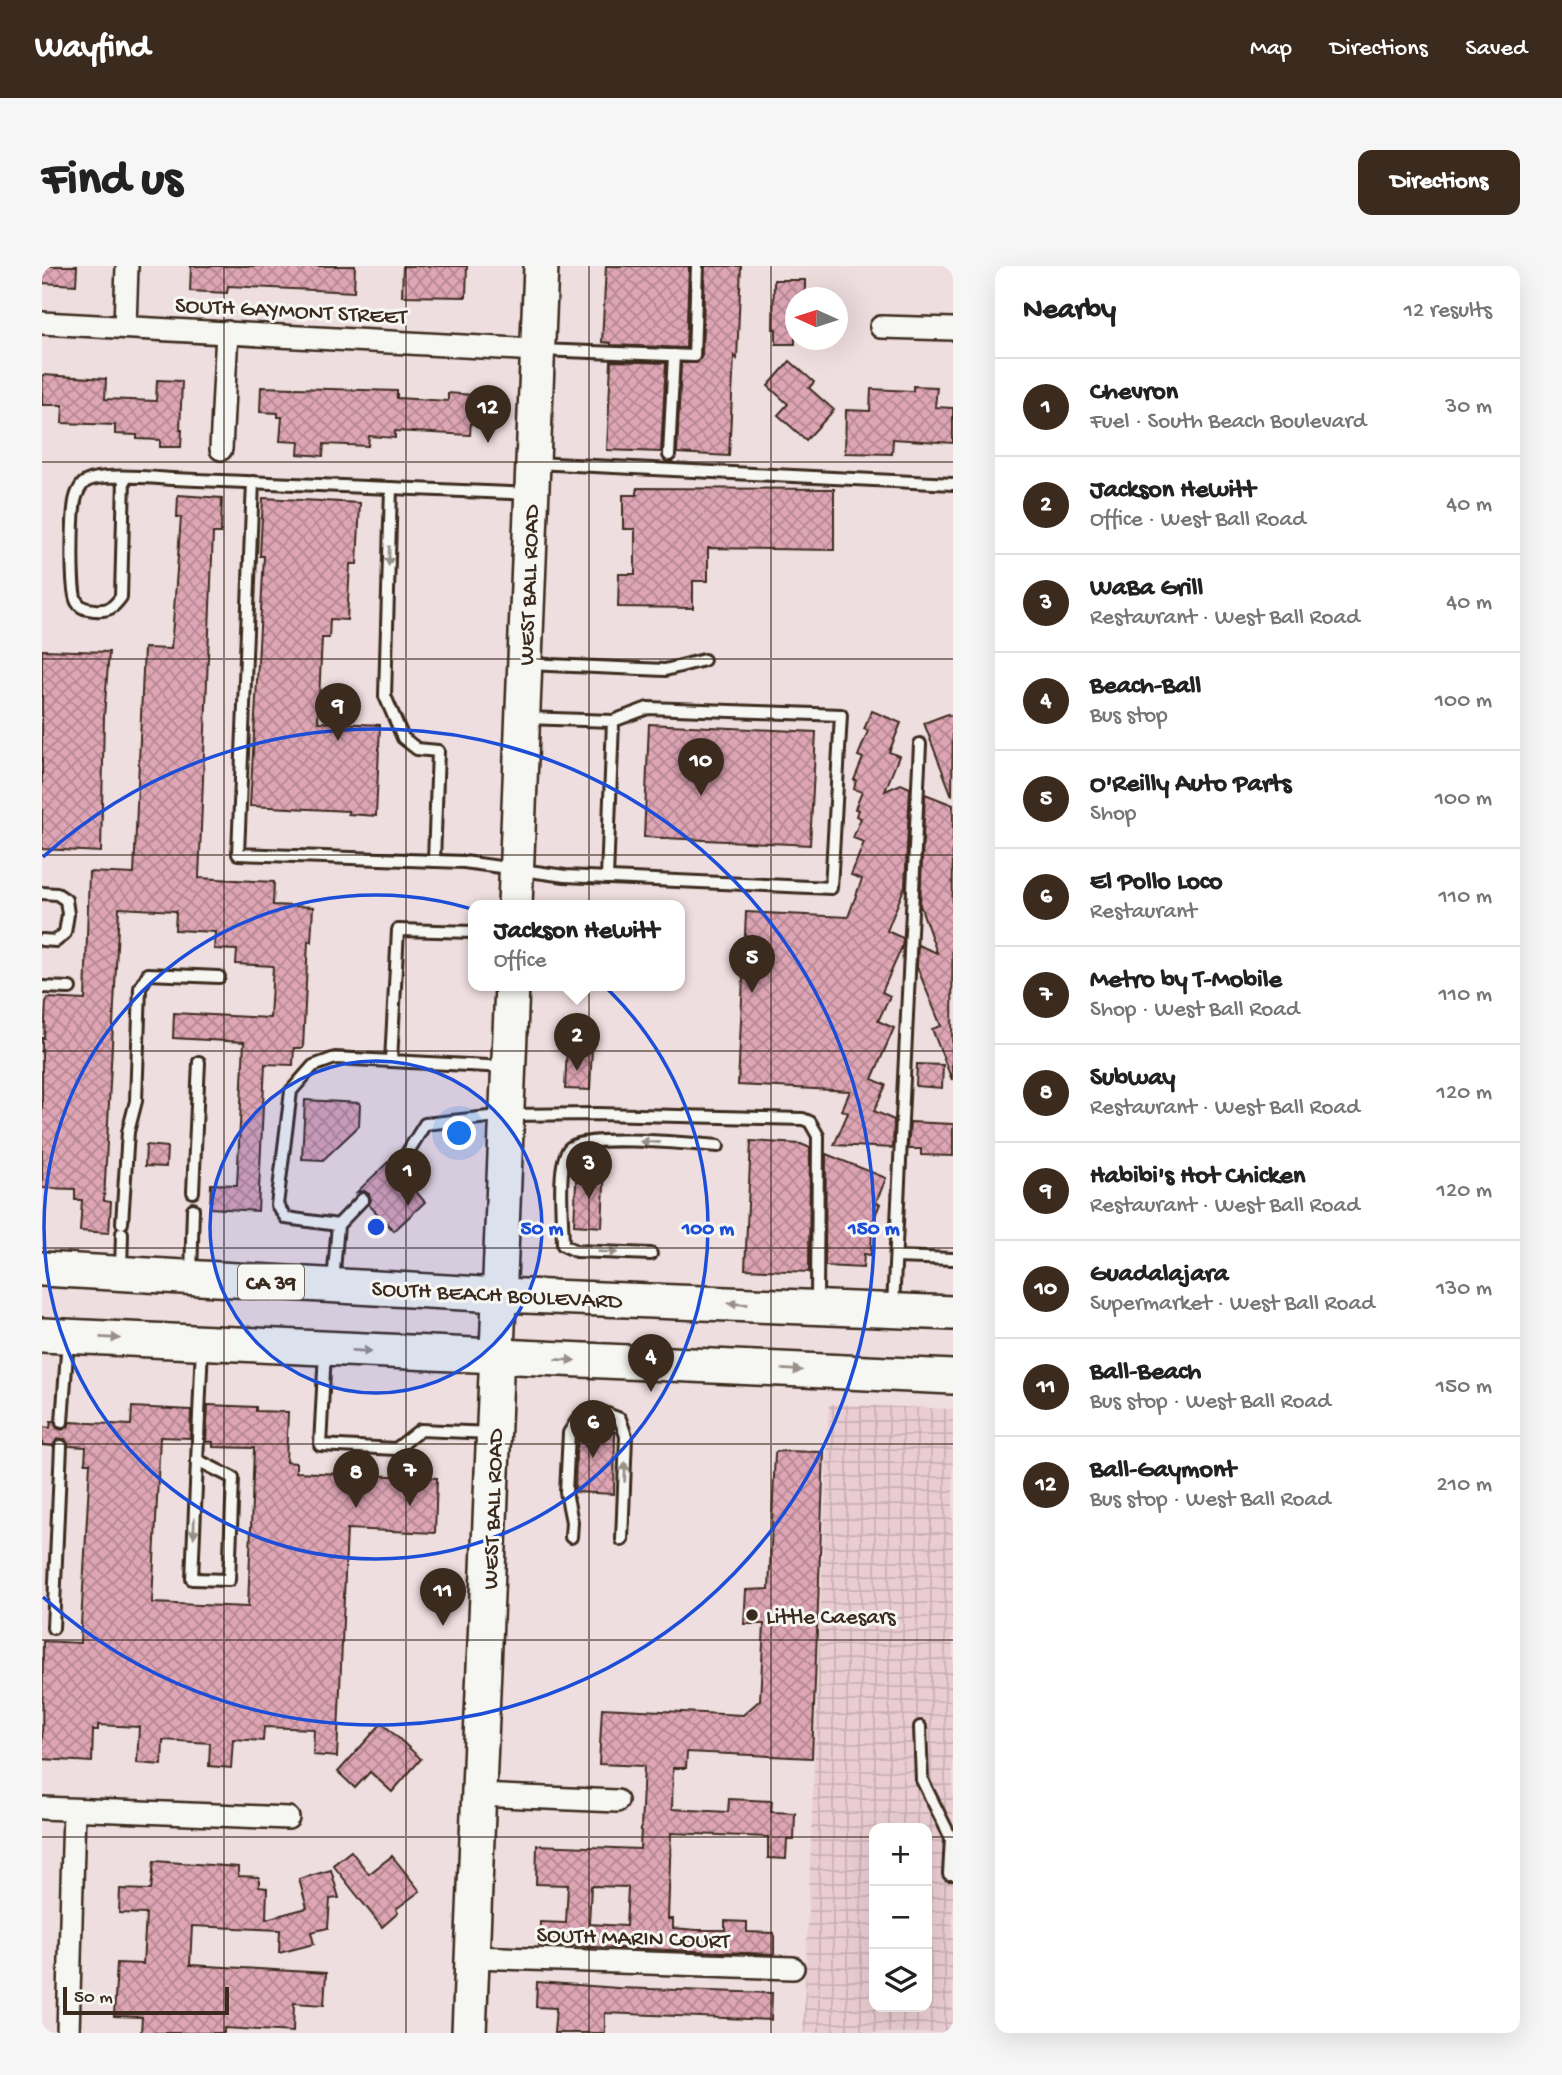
<!DOCTYPE html>
<html lang="en">
<head>
<meta charset="utf-8">
<style>
	:root { --surface:#fff; --page:#f6f6f6; --text:#222; --muted:#767676; --line:#e0e0e0; --accent:#3b2a1e }
	body { margin:0; font-family:"Gochi Hand",sans-serif; background:var(--page); color:var(--text) }
	.controls { position:absolute; right:21px; bottom:21px; display:grid; overflow:hidden; border-radius:14px; box-shadow:0 7px 28px #0002 }
	.controls button { width:63px; height:63px; display:grid; place-items:center; padding:0; border:0; border-bottom:2px solid var(--line); background:var(--surface); color:var(--text); font:35px sans-serif }
	.compass { position:absolute; left:743px; top:21px; width:63px; height:63px; border-radius:50%; background:var(--surface); box-shadow:0 7px 28px #0002; rotate:273deg }
	.scale { position:absolute; left:21px; bottom:18px; width:166px; box-sizing:border-box; padding-left:7px; border:4px solid #3b2a1e; border-top:0; font-size:19px; line-height:24px; white-space:nowrap; color:#3b2a1e; -webkit-text-stroke:5px #f6f6f2; paint-order:stroke }
	.you { position:absolute; left:418px; top:868px; width:24px; height:24px; margin:-18px; border:5px solid #fff; border-radius:50%; background:#1a73e8; box-shadow:0 0 0 10px #1a73e833 }
	.badge { display:grid; place-items:center; width:46px; height:46px; border-radius:50%; background:var(--accent); color:#fff; font-size:23px; font-weight:700 }
	.pin { position:absolute; translate:-50% -58px; filter:drop-shadow(0 2px 4px #0008) }
	.pin::after { content:''; position:absolute; top:37px; width:24px; height:21px; background:inherit; clip-path:polygon(0 0,100% 0,50% 100%) }
	.popup { position:absolute; left:426px; top:634px; width:217px; height:91px; box-sizing:border-box; display:grid; place-content:center; border-radius:14px; background:var(--surface); filter:drop-shadow(0 2px 5px #0005); font-size:23px; white-space:nowrap; color:var(--muted) }
	.popup b { font-size:26px; color:var(--text) }
	.popup::after { content:''; position:absolute; left:50%; top:100%; margin-left:-14px; border:14px solid transparent; border-top-color:var(--surface) }
	.list { margin:0; padding:0; list-style:none }
	h2 { display:flex; justify-content:space-between; align-items:center; height:91px; margin:0; padding:0 28px; font-size:30px }
	h2 small { font-size:23px; font-weight:400; color:var(--muted) }
	.list li { display:grid; grid-template-columns:46px 1fr auto; gap:21px; align-items:center; box-sizing:border-box; height:98px; padding:0 28px; border-top:2px solid var(--line) }
	.list b { display:block; font-size:26px; white-space:nowrap }
	.list p { margin:0; font-size:23px; white-space:nowrap; color:var(--muted) }
	.list em { font-size:23px; font-style:normal; color:var(--muted) }
	.icon { flex:none; width:38px; height:38px; fill:none; stroke:currentColor; stroke-width:2; stroke-linecap:round; stroke-linejoin:round }
	.map { position:relative; flex:none; width:911px; height:1767px; overflow:hidden; border-radius:14px }
	header { display:flex; align-items:center; gap:42px; box-sizing:border-box; height:98px; padding:0 35px; background:var(--accent); color:#fff }
	header strong { font-size:33px }
	nav { display:flex; gap:38px; margin-inline-start:auto; font-size:24px }
	.intro { display:flex; align-items:center; justify-content:space-between; box-sizing:border-box; height:168px; padding:0 42px }
	h1 { margin:0; font-size:49px }
	.button { padding:18px 32px; border-radius:14px; background:var(--accent); color:#fff; font-size:24px; font-weight:700 }
	main { display:flex; gap:42px; padding:0 42px }
	aside { flex:1; background:var(--surface); border-radius:14px; box-shadow:0 7px 28px #0002 }
	.map>svg:first-child { display:block }
	.industrial { fill:url(#industrial-grid); fill-rule:evenodd }
	.building { fill:url(#building-cross-hatch); stroke:#3b2a1e; stroke-width:2; fill-rule:evenodd }
	.lines { fill:none; stroke-linecap:round; stroke-linejoin:round }
	.service-casing { stroke:#3b2a1e; stroke-width:16 }
	.minor-casing { stroke:#3b2a1e; stroke-width:26 }
	.primary-casing { stroke:#3b2a1e; stroke-width:38 }
	.service { stroke:#f6f6f2; stroke-width:10 }
	.minor { stroke:#f6f6f2; stroke-width:21 }
	.primary { stroke:#f6f6f2; stroke-width:33 }
	.oneway { fill:#989088 }
	.grid { fill:none; stroke:#3b2a1e; stroke-width:2; stroke-opacity:0.55 }
	.ring { fill:none; stroke:#1d4ed8; stroke-width:3.5 }
	.poi-dot { fill:#3b2a1e; stroke:#f6f6f2; stroke-width:2.5 }
	.labels { text-anchor:middle; stroke-width:6; stroke-linejoin:round; paint-order:stroke }
	.shield { fill:#f6f6f2; stroke:#73675e; stroke-width:2 }
	.shield-label { font-size:21px; font-weight:bold; fill:#3b2a1e }
	.street-label { font-size:23px; fill:#3b2a1e; stroke:#f6f6f2 }
	.poi-label { font-size:23px; fill:#3b2a1e; stroke:#f6f6f2; text-anchor:start }
	.centre { fill:#1d4ed8; stroke:#f6f6f2; stroke-width:3.5 }
	.ring-label { font-size:21px; text-anchor:middle; font-weight:bold; fill:#1d4ed8; stroke:#f6f6f2; stroke-width:6; stroke-linejoin:round; paint-order:stroke }
</style>
</head>
<body>
<header>
<strong>Wayfind</strong>
<nav><a>Map</a><a>Directions</a><a>Saved</a></nav>
</header>
<div class="intro"><h1>Find us</h1><a class="button">Directions</a></div>
<main>
<div class="map">
<svg width="911" height="1767" viewBox="0 0 911 1767">
	<defs>
		<pattern id="industrial-grid" width="8" height="8" patternUnits="userSpaceOnUse" patternTransform="scale(1.75)"><rect width="8" height="8" fill="#eacdd3"/><path d="M0 4h8M4 0v8" fill="none" stroke="#cab0b5"/></pattern>
		<pattern id="building-cross-hatch" width="8" height="8" patternUnits="userSpaceOnUse" patternTransform="scale(1.75)"><rect width="8" height="8" fill="#dea5b5"/><path d="M0 0l8 8M0 8l8-8" fill="none" stroke="#b58793"/></pattern>
	</defs>
	<rect width="100%" height="100%" fill="#efdee0"/>
	<filter id="ink" filterUnits="userSpaceOnUse"><feTurbulence type="fractalNoise" baseFrequency=".0143" numOctaves="2"/><feDisplacementMap in="SourceGraphic" scale="14" xChannelSelector="R" yChannelSelector="G"/><feConvolveMatrix kernelMatrix="1 2 1 2 8 2 1 2 1" color-interpolation-filters="sRGB"/></filter>
	<g filter="url(#ink)">
		<!-- industrial -->
		<path class="industrial" d="M 787,1138 L 911,1143 L 911,1767 L 761,1767 ZM 832,1562 L 885,1562 L 885,1741 L 832,1741 Z"/>
		<!-- building -->
		<g class="building">
			<polygon points="0,0 35,0 34,19 0,17"/>
			<polygon points="149,0 313,0 312,26 186,20 185,27 148,25"/>
			<polygon points="361,0 425,0 424,31 360,30"/>
			<polygon points="564,0 647,0 644,82 569,79 569,77 560,76"/>
			<polygon points="663,0 699,0 695,93 692,90 687,190 635,187 639,97 655,97 660,90"/>
			<polygon points="732,14 763,14 763,32 753,32 753,78 734,78 734,63 731,63"/>
			<polygon points="569,95 624,97 619,186 565,184"/>
			<polygon points="748,95 772,116 767,122 792,144 764,174 736,149 746,138 726,120"/>
			<polygon points="1,109 64,113 63,133 114,135 115,114 140,115 138,164 140,164 139,181 118,181 118,174 95,173 95,169 73,168 73,159 20,157 21,139 0,139"/>
			<polygon points="871,120 895,121 893,141 911,142 911,177 851,173 850,188 803,187 804,144 828,145 829,123 871,125"/>
			<polygon points="219,121 355,125 355,132 406,135 406,127 431,129 428,169 353,165 353,172 327,170 326,180 282,178 281,190 256,188 257,176 238,175 240,151 236,151 236,147 218,146"/>
			<polygon points="595,222 792,223 792,284 666,282 666,315 651,315 651,342 576,341 577,308 593,308 593,263 581,263 581,229 595,229"/>
			<polygon points="136,229 180,232 179,267 171,267 157,612 232,616 231,639 271,641 269,676 266,675 261,782 252,782 251,799 223,798 216,945 168,942 169,918 195,919 202,776 131,772 132,747 228,752 231,700 194,698 195,684 172,683 173,666 133,664 134,645 77,642 62,935 69,936 67,967 38,965 40,934 33,934 33,923 0,922 0,772 2,772 4,736 6,732 43,734 47,606 92,608 102,382 129,383 139,251 135,251"/>
			<polygon points="221,232 318,237 315,298 308,298 305,354 288,353 287,372 280,372 276,453 277,456 338,459 334,550 306,548 306,545 208,540 222,290 218,290"/>
			<polygon points="0,384 67,386 62,451 59,586 0,583"/>
			<polygon points="830,445 859,457 847,486 857,490 843,525 859,518 868,522 863,620 845,665 861,672 860,681 840,726 848,730 836,755 852,762 830,813 844,819 832,845 852,854 851,882 792,879 806,847 800,844 808,825 696,819 704,646 806,651 820,613 809,609 822,576 811,572 819,552 814,550 816,544 813,543 820,526 812,523 814,514 812,514 821,492 816,490 826,465 822,463"/>
			<polygon points="906,448 907,450 911,448 910,530 882,457"/>
			<polygon points="607,458 774,466 768,579 602,571"/>
			<polygon points="883,528 911,539 910,814 890,763 899,760 875,701 876,679 895,687 878,639"/>
			<polygon points="525,780 550,781 548,824 523,823"/>
			<polygon points="875,798 901,799 900,822 874,820"/>
			<polygon points="263,834 318,837 317,860 281,894 260,893"/>
			<polygon points="868,856 911,858 911,890 879,889 879,883 866,883"/>
			<polygon points="709,875 759,878 768,882 767,1006 703,1003"/>
			<polygon points="104,879 125,881 124,901 103,900"/>
			<polygon points="784,888 844,912 834,937 838,938 830,957 829,989 822,988 821,1002 783,1000"/>
			<polygon points="346,896 349,899 346,904 347,909 353,913 360,910 383,936 352,965 327,939 329,934 327,928 322,925 315,926"/>
			<polygon points="535,897 563,898 560,961 532,959"/>
			<polygon points="166,1139 214,1141 214,1145 246,1146 244,1196 254,1197 254,1206 395,1212 393,1267 305,1263 295,1491 271,1489 272,1463 222,1461 221,1475 191,1473 189,1502 167,1500 168,1477 121,1474 120,1499 95,1497 97,1461 56,1459 56,1464 51,1464 50,1496 0,1493 1,1375 38,1377 48,1197 43,1197 44,1181 27,1180 23,1173 15,1173 11,1180 0,1179 0,1161 8,1162 9,1155 12,1155 15,1162 20,1164 26,1161 28,1156 89,1159 90,1141 149,1144 148,1172 118,1171 110,1337 206,1341 212,1182 171,1181 171,1176 164,1176"/>
			<polygon points="538,1165 573,1166 572,1228 533,1226 534,1186"/>
			<path d="M 735,1185 L 782,1186 L 770,1492 L 645,1486 L 644,1502 L 631,1502 L 630,1543 L 686,1546 L 687,1533 L 730,1535 L 729,1546 L 753,1547 L 752,1574 L 745,1574 L 744,1593 L 726,1592 L 726,1571 L 629,1567 L 626,1653 L 631,1653 L 631,1662 L 655,1664 L 683,1664 L 683,1655 L 705,1656 L 705,1666 L 732,1667 L 732,1688 L 497,1679 L 498,1656 L 524,1657 L 526,1619 L 494,1618 L 495,1579 L 598,1583 L 602,1500 L 557,1498 L 560,1442 L 701,1449 L 718,1434 L 722,1358 L 702,1358 L 704,1324 L 727,1323 L 733,1187 ZM 549,1620 L 586,1621 L 584,1660 L 547,1658 Z"/>
			<polygon points="340,1457 379,1493 350,1526 328,1506 313,1522 296,1506"/>
			<polygon points="309,1585 327,1608 350,1590 378,1625 354,1643 356,1647 340,1661 291,1599"/>
			<polygon points="112,1595 196,1601 196,1610 217,1611 217,1621 225,1622 224,1653 265,1642 257,1613 289,1604 297,1632 288,1633 286,1662 269,1666 272,1678 237,1687 238,1664 150,1660 148,1699 284,1707 282,1739 252,1737 251,1766 182,1762 182,1767 99,1767 100,1751 72,1750 75,1697 101,1698 104,1648 77,1647 78,1623 109,1624"/>
			<polygon points="495,1716 576,1722 730,1727 729,1754 563,1747 563,1767 512,1767 514,1742 494,1741"/>
		</g>
		<g class="lines">
			<!-- service casing -->
			<g class="service-casing">
				<g id="service">
					<polyline points="498,84 652,90 655,0"/>
					<polyline points="627,189 632,89"/>
					<polyline points="493,197 911,218"/>
					<path d="M 82,212 L 79,331 C 71,342 67,345 53,344 C 45,343 40,343 35,336 C 28,326 30,243 34,231 C 35,227 39,219 42,217 C 54,206 114,212 131,213 C 250,217 368,222 486,228"/>
					<polyline points="211,216 196,588 422,596 523,610 789,622 799,449 606,442 571,455"/>
					<polyline points="349,222 343,430 361,472 375,483 396,485 392,595"/>
					<polyline points="485,398 623,404 662,394"/>
					<polyline points="483,452 571,455 565,612"/>
					<polyline points="0,627 15,628 24,634 26,648 23,667 14,675 0,674"/>
					<polyline points="432,666 356,664 349,795 464,801"/>
					<polyline points="0,721 28,722"/>
					<polyline points="354,905 383,858 465,849 555,848 761,853 768,856 776,870 775,1038"/>
					<polyline points="151,926 157,796"/>
					<polyline points="80,957 86,866 94,835 98,722 106,708 177,711"/>
					<polyline points="296,959 244,952 235,939 249,825 271,800 293,792 349,795"/>
					<path d="M 609,988 L 534,985 L 521,979 C 521,957 514,899 527,883 C 539,867 652,878 676,880"/>
					<polyline points="854,991 911,993"/>
					<polyline points="79,1004 80,967"/>
					<polyline points="149,1008 151,943"/>
					<polyline points="291,1016 296,959 321,933"/>
					<polyline points="851,1041 878,478"/>
					<polyline points="283,1086 278,1179 354,1183 378,1164 449,1167"/>
					<polyline points="20,1156 26,1073"/>
					<polyline points="155,1194 191,1212 187,1314 150,1313 160,1079"/>
					<polyline points="529,1271 530,1256 524,1226 527,1167 538,1150 560,1146 578,1153 584,1170 580,1274"/>
					<polyline points="11,1362 19,1180"/>
					<polyline points="878,1461 880,1514 909,1572 907,1608 911,1608"/>
				</g>
			</g>
			<!-- minor casing -->
			<g class="minor-casing">
				<g id="minor">
					<polyline points="0,57 495,84"/>
					<polyline points="83,60 85,0"/>
					<polyline points="839,61 911,63"/>
					<polyline points="179,183 185,66"/>
					<polyline points="437,1529 575,1535"/>
					<polyline points="0,1542 246,1552"/>
					<polyline points="430,1691 751,1702"/>
					<polyline points="26,1767 32,1544"/>
				</g>
			</g>
			<!-- primary casing -->
			<g class="primary-casing">
				<g id="primary">
					<polyline points="473,639 499,0"/>
					<polyline points="0,1003 457,1029 911,1047"/>
					<polyline points="0,1069 911,1111"/>
					<polyline points="427,1767 470,719"/>
				</g>
			</g>
			<!-- service -->
			<use href="#service" class="service"/>
			<!-- minor -->
			<use href="#minor" class="minor"/>
			<!-- primary -->
			<use href="#primary" class="primary"/>
		</g>
		<!-- one-way arrows -->
		<defs><path id="oneway-solid" d="M-6-.8H1V-3.2L6.5 0L1 3.2V.8H-6Z" transform="scale(1.75)"/></defs>
		<g class="oneway">
			<use href="#oneway-solid" transform="translate(347 290) rotate(92)"/>
			<use href="#oneway-solid" transform="translate(608 876) rotate(-177)"/>
			<use href="#oneway-solid" transform="translate(566 986) rotate(2)"/>
			<use href="#oneway-solid" transform="translate(696 1038) rotate(-178)"/>
			<use href="#oneway-solid" transform="translate(68 1072) rotate(3)"/>
			<use href="#oneway-solid" transform="translate(320 1085) rotate(3)"/>
			<use href="#oneway-solid" transform="translate(523 1094) rotate(3)"/>
			<use href="#oneway-solid" transform="translate(750 1104) rotate(3)"/>
			<use href="#oneway-solid" transform="translate(583 1206) rotate(-88)"/>
			<use href="#oneway-solid" transform="translate(152 1262) rotate(92)"/>
		</g>
	</g>
	<!-- grid -->
	<path class="grid" d="M 182,0 L 182,1767M 364,0 L 364,1767M 547,0 L 547,1767M 729,0 L 729,1767M 0,196 L 911,196M 0,393 L 911,393M 0,589 L 911,589M 0,785 L 911,785M 0,982 L 911,982M 0,1178 L 911,1178M 0,1374 L 911,1374M 0,1571 L 832,1571M 885,1571 L 911,1571"/>
	<!-- distance rings -->
	<circle cx="334" cy="961" r="166" fill="#1d4ed8" fill-opacity=".12"/>
	<g class="ring">
		<circle cx="334" cy="961" r="166"/>
		<circle cx="334" cy="961" r="332"/>
		<path d="M1 591A498 498 0 1 1 1 1331"/>
	</g>
	<!-- markers -->
	<circle class="poi-dot" cx="710" cy="1349" r="7"/>
	<g class="labels">
		<!-- shield labels -->
		<rect class="shield" x="196" y="998.5" width="66" height="35" rx="5"/>
		<g class="shield-label">
			<text x="229" y="1023">CA 39</text>
		</g>
		<!-- street labels -->
		<g class="street-label">
			<text transform="translate(249 43) rotate(3)" y="8">SOUTH GAYMONT STREET</text>
			<text transform="translate(485 319) rotate(-88)" y="8">WEST BALL ROAD</text>
			<text transform="translate(455 1027) rotate(3)" y="8">SOUTH BEACH BOULEVARD</text>
			<text transform="translate(449 1243) rotate(-88)" y="8">WEST BALL ROAD</text>
			<text transform="translate(591 1670) rotate(2)" y="8">SOUTH MARIN COURT</text>
		</g>
		<!-- poi labels -->
		<g class="poi-label">
			<text x="724" y="1357">Little Caesars</text>
		</g>
	</g>
	<circle cx="334" cy="961" r="10" class="centre"/>
	<g class="ring-label">
		<text x="500" y="968">50 m</text>
		<text x="666" y="968">100 m</text>
		<text x="832" y="968">150 m</text>
	</g>
</svg>
<div class="controls">
<button>+</button>
<button>−</button>
<button><svg class="icon" aria-label="layers" viewBox="0 0 24 24"><path d="M12 4l9 5-9 5-9-5zM3 14l9 5 9-5"/></svg></button>
</div>
<svg class="compass" viewBox="-18 -18 36 36"><path d="M0-13l5 13h-10z" fill="#e53935"/><path d="M0 13l5-13h-10z" fill="#767676"/></svg>
<div class="scale">50 m</div>
<div class="you"></div>
<div class="pin badge" style="left:366px;top:940px">1</div>
<div class="pin badge" style="left:535px;top:805px">2</div>
<div class="popup"><b>Jackson Hewitt</b>Office</div>
<div class="pin badge" style="left:547px;top:933px">3</div>
<div class="pin badge" style="left:609px;top:1126px">4</div>
<div class="pin badge" style="left:710px;top:727px">5</div>
<div class="pin badge" style="left:551px;top:1192px">6</div>
<div class="pin badge" style="left:368px;top:1240px">7</div>
<div class="pin badge" style="left:314px;top:1242px">8</div>
<div class="pin badge" style="left:296px;top:475px">9</div>
<div class="pin badge" style="left:659px;top:530px">10</div>
<div class="pin badge" style="left:401px;top:1360px">11</div>
<div class="pin badge" style="left:446px;top:177px">12</div>
</div>
<aside>
<h2>Nearby<small>12 results</small></h2>
<ul class="list">
<li><span class="badge">1</span><div><b>Chevron</b><p>Fuel · South Beach Boulevard</p></div><em>30 m</em></li>
<li><span class="badge">2</span><div><b>Jackson Hewitt</b><p>Office · West Ball Road</p></div><em>40 m</em></li>
<li><span class="badge">3</span><div><b>WaBa Grill</b><p>Restaurant · West Ball Road</p></div><em>40 m</em></li>
<li><span class="badge">4</span><div><b>Beach-Ball</b><p>Bus stop</p></div><em>100 m</em></li>
<li><span class="badge">5</span><div><b>O'Reilly Auto Parts</b><p>Shop</p></div><em>100 m</em></li>
<li><span class="badge">6</span><div><b>El Pollo Loco</b><p>Restaurant</p></div><em>110 m</em></li>
<li><span class="badge">7</span><div><b>Metro by T-Mobile</b><p>Shop · West Ball Road</p></div><em>110 m</em></li>
<li><span class="badge">8</span><div><b>Subway</b><p>Restaurant · West Ball Road</p></div><em>120 m</em></li>
<li><span class="badge">9</span><div><b>Habibi's Hot Chicken</b><p>Restaurant · West Ball Road</p></div><em>120 m</em></li>
<li><span class="badge">10</span><div><b>Guadalajara</b><p>Supermarket · West Ball Road</p></div><em>130 m</em></li>
<li><span class="badge">11</span><div><b>Ball-Beach</b><p>Bus stop · West Ball Road</p></div><em>150 m</em></li>
<li><span class="badge">12</span><div><b>Ball-Gaymont</b><p>Bus stop · West Ball Road</p></div><em>210 m</em></li>
</ul>
</aside>
</main>
</body>
</html>
